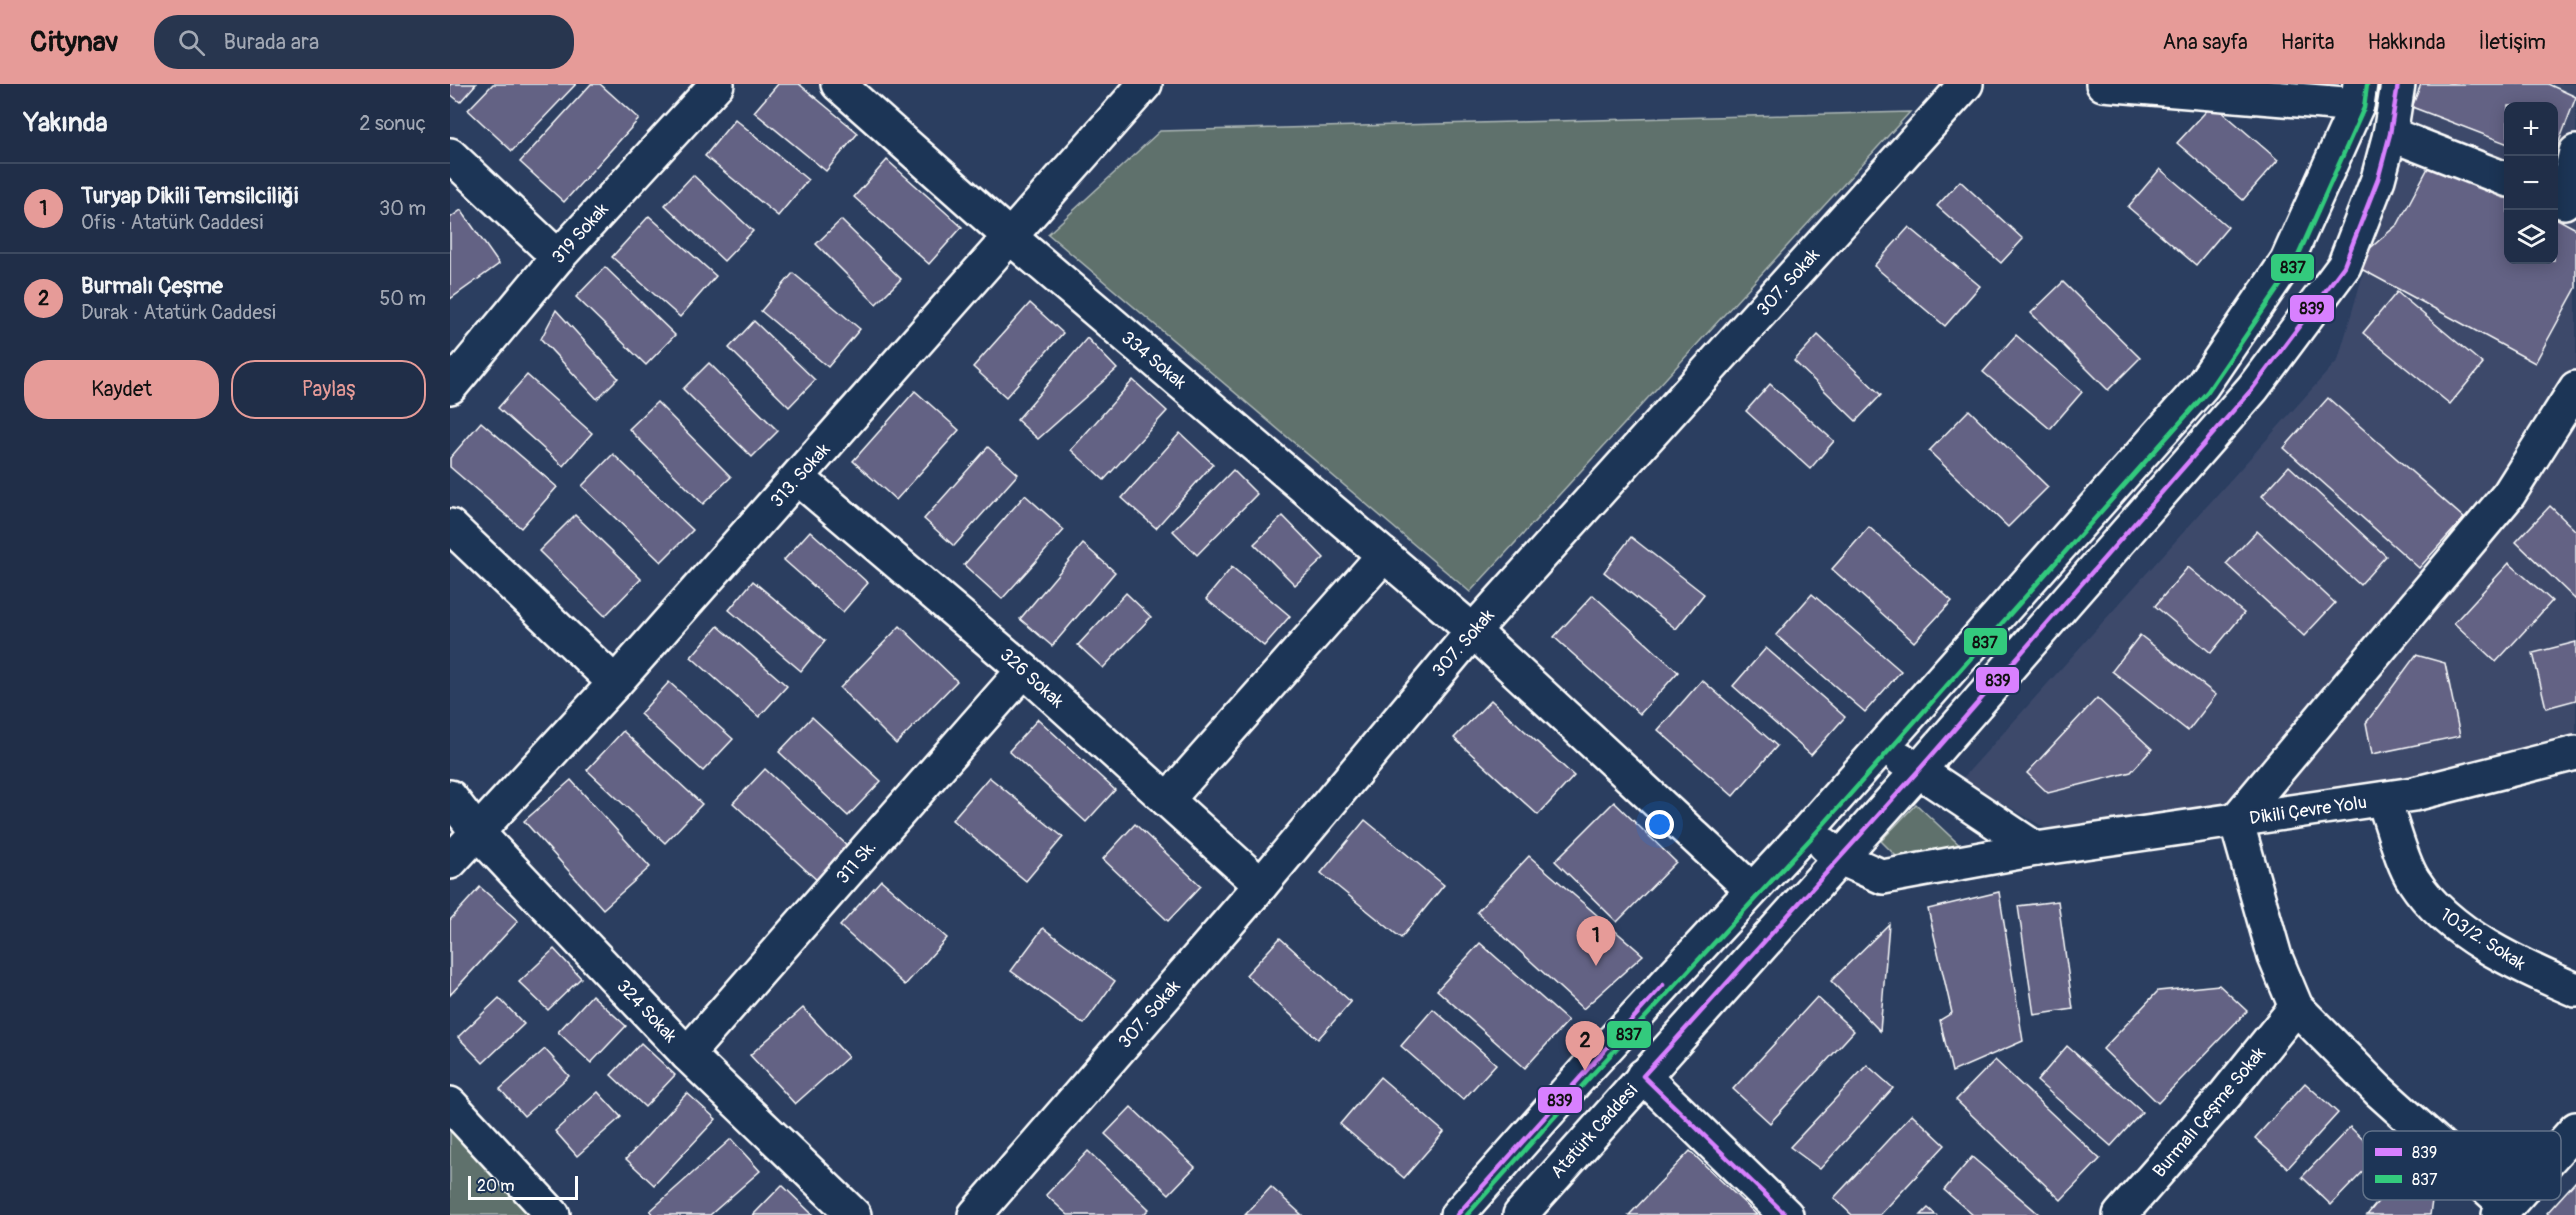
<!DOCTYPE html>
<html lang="tr">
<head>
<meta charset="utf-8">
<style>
	:root { --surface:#202e48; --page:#28364f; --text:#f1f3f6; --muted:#a2a8b4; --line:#3d4a60; --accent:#e69b98 }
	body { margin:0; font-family:Pangolin,sans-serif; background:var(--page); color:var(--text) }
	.controls { position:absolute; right:18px; top:18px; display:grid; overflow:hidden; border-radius:12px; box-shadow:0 3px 15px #0003 }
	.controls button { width:54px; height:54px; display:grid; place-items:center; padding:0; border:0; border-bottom:2px solid var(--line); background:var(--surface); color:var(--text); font:30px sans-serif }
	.scale { position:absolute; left:18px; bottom:15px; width:110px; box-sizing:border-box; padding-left:6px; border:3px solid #fff; border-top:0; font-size:16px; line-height:21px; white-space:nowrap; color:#fff; -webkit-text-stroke:4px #1d3557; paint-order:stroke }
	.you { position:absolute; left:1210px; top:741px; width:21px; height:21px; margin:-15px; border:4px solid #fff; border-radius:50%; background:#1a73e8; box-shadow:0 0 0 9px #1a73e833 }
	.badge { display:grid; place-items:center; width:39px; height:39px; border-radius:50%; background:var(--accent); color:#111; font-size:20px; font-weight:700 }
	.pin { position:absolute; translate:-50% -50px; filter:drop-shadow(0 2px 3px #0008) }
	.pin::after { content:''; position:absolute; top:32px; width:21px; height:18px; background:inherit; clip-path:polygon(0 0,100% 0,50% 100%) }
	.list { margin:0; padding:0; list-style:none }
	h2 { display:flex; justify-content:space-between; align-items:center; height:78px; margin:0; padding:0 24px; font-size:26px }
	h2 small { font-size:20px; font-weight:400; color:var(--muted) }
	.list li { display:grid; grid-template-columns:39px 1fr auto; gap:18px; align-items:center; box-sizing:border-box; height:90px; padding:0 24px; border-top:2px solid var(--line) }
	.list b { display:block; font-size:22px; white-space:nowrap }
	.list p { margin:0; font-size:20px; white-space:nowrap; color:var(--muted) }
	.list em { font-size:20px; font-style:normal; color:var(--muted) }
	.actions { display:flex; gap:12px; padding:18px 24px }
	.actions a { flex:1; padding:14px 0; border:2px solid var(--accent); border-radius:24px; text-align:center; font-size:21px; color:var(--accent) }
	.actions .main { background:var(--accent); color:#111 }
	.icon { flex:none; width:33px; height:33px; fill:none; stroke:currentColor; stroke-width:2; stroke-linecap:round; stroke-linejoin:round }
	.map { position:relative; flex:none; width:2126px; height:1131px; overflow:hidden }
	header { display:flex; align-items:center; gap:36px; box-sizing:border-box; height:84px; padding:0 30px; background:var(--accent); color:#111 }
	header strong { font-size:28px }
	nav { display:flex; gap:33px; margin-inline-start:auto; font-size:21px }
	.search { width:420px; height:54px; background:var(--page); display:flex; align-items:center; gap:15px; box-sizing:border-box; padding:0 21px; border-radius:24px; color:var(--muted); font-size:22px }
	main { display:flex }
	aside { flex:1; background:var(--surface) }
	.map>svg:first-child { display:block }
	.built { fill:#3c496b; fill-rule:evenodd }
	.green { fill:#5e716c; stroke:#aeb8b6; stroke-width:1.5 }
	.building { fill:#636284; stroke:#fff; stroke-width:1.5 }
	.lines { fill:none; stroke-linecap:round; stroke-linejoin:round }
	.minor-casing { stroke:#fff; stroke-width:38 }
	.major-casing { stroke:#fff; stroke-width:38 }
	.minor { stroke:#1d3557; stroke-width:33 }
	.major { stroke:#1d3557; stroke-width:33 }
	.bus-1-casing { stroke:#1d3557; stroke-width:9 }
	.bus-2-casing { stroke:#1d3557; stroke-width:9 }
	.bus-1 { stroke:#d880ff; stroke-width:4.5 }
	.bus-2 { stroke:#33ca7d; stroke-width:4.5 }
	.labels { text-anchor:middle; stroke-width:5; stroke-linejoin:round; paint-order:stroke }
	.street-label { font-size:18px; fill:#fff; stroke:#1d3557 }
	.key { fill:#1d3557; stroke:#617289; stroke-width:1.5 }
	.key-label { font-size:16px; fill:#fff }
	.line-badge { stroke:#1d3557; stroke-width:2 }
	.pale-badge-label { font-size:16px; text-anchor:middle; font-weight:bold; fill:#111 }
</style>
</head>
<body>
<header>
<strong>Citynav</strong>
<div class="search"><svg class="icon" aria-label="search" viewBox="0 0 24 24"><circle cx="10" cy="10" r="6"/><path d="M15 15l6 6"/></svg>Burada ara</div>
<nav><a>Ana sayfa</a><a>Harita</a><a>Hakkında</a><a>İletişim</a></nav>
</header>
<main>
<aside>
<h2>Yakında<small>2 sonuç</small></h2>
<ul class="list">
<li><span class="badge">1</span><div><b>Turyap Dikili Temsilciliği</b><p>Ofis · Atatürk Caddesi</p></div><em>30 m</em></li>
<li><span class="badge">2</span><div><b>Burmalı Çeşme</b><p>Durak · Atatürk Caddesi</p></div><em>50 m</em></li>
</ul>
<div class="actions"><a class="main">Kaydet</a><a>Paylaş</a></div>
</aside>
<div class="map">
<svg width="2126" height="1131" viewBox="0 0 2126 1131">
	<rect width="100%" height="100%" fill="#2b3e60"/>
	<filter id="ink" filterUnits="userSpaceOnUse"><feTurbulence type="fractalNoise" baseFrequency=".0167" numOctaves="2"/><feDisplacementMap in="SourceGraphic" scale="12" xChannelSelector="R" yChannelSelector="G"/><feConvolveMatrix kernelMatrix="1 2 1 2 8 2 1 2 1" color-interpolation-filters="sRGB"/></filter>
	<g filter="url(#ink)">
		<!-- built -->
		<path class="built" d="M 1956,0 L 2126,0 L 2126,679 L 1600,747 L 1512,695 L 1888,276 L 1949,66 ZM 2058,22 L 2104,22 L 2104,176 L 2058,176 Z"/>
		<!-- green -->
		<g class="green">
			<polygon points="1460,28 1020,508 598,150 710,47"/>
			<polygon points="1466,720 1518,769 1449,775 1431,757"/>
			<polygon points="0,1020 103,1131 0,1131"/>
		</g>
		<!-- building -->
		<g class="building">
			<polygon points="0,0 26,0 10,18 0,10"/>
			<polygon points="43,0 126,0 62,67 18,26"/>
			<polygon points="141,0 150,0 189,35 114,118 70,78"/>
			<polygon points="328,0 349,0 408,49 376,87 304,28"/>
			<polygon points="1971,0 2098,0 2126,13 2104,71 2104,22 2058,22 2058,60 1962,23"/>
			<polygon points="1763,20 1828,76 1793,116 1727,59"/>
			<polygon points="285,35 358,96 328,132 255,72"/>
			<polygon points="1986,69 2058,109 2058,176 2104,176 2104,133 2126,145 2126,204 2085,279 1902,180 1948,140"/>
			<polygon points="437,76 512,143 479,180 404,113"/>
			<polygon points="1710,85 1778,143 1746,181 1678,123"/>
			<polygon points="243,91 303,147 274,177 215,121"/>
			<polygon points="1510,97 1573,155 1551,179 1487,122"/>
			<polygon points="11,126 49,180 0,215 0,134"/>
			<polygon points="199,132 266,192 230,233 162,173"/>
			<polygon points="391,136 451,195 426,220 366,160"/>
			<polygon points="1459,143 1530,202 1495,242 1424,182"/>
			<polygon points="155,183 225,251 196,281 126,213"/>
			<polygon points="343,189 410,245 378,283 311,227"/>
			<polygon points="1613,198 1690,274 1658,306 1581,229"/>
			<polygon points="1947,208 2033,280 2000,320 1913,249"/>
			<polygon points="580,219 613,249 556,313 523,283"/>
			<polygon points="106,226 168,294 147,315 91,255"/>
			<polygon points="304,237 365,296 339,323 279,264"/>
			<polygon points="1368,251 1431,311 1406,337 1344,277"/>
			<polygon points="1566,251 1632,308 1600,345 1533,288"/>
			<polygon points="637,254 667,285 588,355 567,336"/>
			<polygon points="259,279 328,347 302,373 233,305"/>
			<polygon points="77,291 142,349 113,382 48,324"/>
			<polygon points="683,296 717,327 654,396 621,366"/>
			<polygon points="1320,300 1384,357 1360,385 1296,327"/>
			<polygon points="465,307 509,346 446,416 403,377"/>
			<polygon points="1878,314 2014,434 1969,484 1834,364"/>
			<polygon points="207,318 281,393 253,420 179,345"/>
			<polygon points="1519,326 1598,403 1558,443 1479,367"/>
			<polygon points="31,338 107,403 71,444 0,383 0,374"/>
			<polygon points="730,349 763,380 706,444 672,414"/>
			<polygon points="538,363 568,390 504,462 474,435"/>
			<polygon points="163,370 243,446 211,478 132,402"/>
			<polygon points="1839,382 1936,472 1910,501 1812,412"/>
			<polygon points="783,386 807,410 747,471 723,447"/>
			<polygon points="575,411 614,446 552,515 514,481"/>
			<polygon points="2100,422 2126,447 2126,516 2066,458"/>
			<polygon points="125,431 191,495 155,532 89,467"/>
			<polygon points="833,432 874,474 845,501 804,460"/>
			<polygon points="1419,443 1502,517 1464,558 1382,485"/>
			<polygon points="360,447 418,499 393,528 334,476"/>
			<polygon points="1807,447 1885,519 1854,552 1776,480"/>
			<polygon points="1181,453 1254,510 1226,545 1154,488"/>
			<polygon points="633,460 665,488 602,562 570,535"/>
			<polygon points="2059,479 2102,517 2046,578 2004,539"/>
			<polygon points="782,483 840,532 814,562 756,515"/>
			<polygon points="1738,483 1794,529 1761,569 1705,522"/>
			<polygon points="303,497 375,557 351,587 279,526"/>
			<polygon points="676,509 701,533 653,584 628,561"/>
			<polygon points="1362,510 1451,587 1415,628 1326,551"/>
			<polygon points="1143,511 1228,588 1190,630 1104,553"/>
			<polygon points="268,542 337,602 309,633 241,573"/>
			<polygon points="450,542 507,597 446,660 390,604"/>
			<polygon points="1690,551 1766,611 1738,647 1662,587"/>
			<polygon points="2126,558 2126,616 2096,624 2083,569"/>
			<polygon points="1316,564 1395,633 1361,671 1283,602"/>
			<polygon points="1966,571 1995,579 2010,652 1922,670 1916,639"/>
			<polygon points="1252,596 1327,662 1283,712 1208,646"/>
			<polygon points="219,598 283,655 253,687 190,630"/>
			<polygon points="1647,614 1702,665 1681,688 1598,709 1577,689"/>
			<polygon points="1041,616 1124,692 1088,731 1004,654"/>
			<polygon points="362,633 431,697 398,732 329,668"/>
			<polygon points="588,635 665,706 636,738 559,667"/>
			<polygon points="173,647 252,720 215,759 137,686"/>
			<polygon points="315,685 400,764 369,798 283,719"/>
			<polygon points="539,693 613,753 576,797 502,736"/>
			<polygon points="121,696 200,783 153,825 74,737"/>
			<polygon points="1164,718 1226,778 1167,838 1105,777"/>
			<polygon points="915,736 994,801 951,854 871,789"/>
			<polygon points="685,740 751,802 718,837 653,775"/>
			<polygon points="1079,772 1193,871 1133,925 1027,828"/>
			<polygon points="431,796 497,854 455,901 390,842"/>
			<polygon points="30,803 68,837 0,911 0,836"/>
			<polygon points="1549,808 1573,957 1502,988 1490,936 1502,929 1478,825"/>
			<polygon points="1608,817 1623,925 1584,931 1568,822"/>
			<polygon points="1439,840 1430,947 1381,897"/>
			<polygon points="593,844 665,897 634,940 561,887"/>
			<polygon points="830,854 901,918 868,955 796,891"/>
			<polygon points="1030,859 1118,937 1075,984 987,906"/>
			<polygon points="104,865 131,894 98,926 69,898"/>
			<polygon points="1769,901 1797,927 1708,1019 1653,965 1708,907"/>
			<polygon points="142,911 176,942 141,979 108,948"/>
			<polygon points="1367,913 1404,947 1320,1039 1283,1005"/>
			<polygon points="49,914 74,940 33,979 8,953"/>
			<polygon points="353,924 398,973 345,1020 300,971"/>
			<polygon points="983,925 1046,980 1013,1016 951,962"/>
			<polygon points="191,959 225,991 195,1023 161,991"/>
			<polygon points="1617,962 1692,1028 1661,1062 1587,997"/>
			<polygon points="95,965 119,992 74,1032 50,1005"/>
			<polygon points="1545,976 1650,1075 1611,1116 1506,1016"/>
			<polygon points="1417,981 1443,1004 1370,1085 1340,1063"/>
			<polygon points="930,993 994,1048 954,1094 890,1040"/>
			<polygon points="1855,999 1888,1029 1838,1084 1805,1054"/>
			<polygon points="148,1008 171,1033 127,1072 105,1047"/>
			<polygon points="237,1009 266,1035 204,1101 176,1075"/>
			<polygon points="681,1023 745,1083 719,1110 655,1050"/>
			<polygon points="1462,1030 1495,1061 1430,1131 1402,1131 1384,1114"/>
			<polygon points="1900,1043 1929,1071 1881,1121 1852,1093"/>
			<polygon points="281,1055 310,1087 260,1131 203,1131 200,1127"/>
			<polygon points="638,1067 699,1125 693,1131 618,1131 596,1111"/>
			<polygon points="1240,1067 1307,1131 1179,1131"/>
			<polygon points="1522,1073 1590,1131 1523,1131 1494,1106"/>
			<polygon points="1958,1081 1984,1102 1980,1131 1917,1131"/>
			<polygon points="2126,1097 2126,1131 2099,1131 2097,1129"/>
			<polygon points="332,1101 363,1131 303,1131"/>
			<polygon points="821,1103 852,1131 795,1131"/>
			<polygon points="1478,1124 1486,1131 1471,1131"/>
		</g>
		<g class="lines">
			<!-- minor casing -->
			<g class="minor-casing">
				<g id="minor">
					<polyline points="388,0 560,153 1023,547 1301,805"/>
					<polyline points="1653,0 1907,21"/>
					<polyline points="1940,50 2058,96"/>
					<polyline points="0,71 108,173"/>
					<polyline points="2114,118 2126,68"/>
					<polyline points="0,303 108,173 267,0"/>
					<polyline points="348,394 574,586 811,801"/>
					<polyline points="0,442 165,599"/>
					<polyline points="0,713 27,748 237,970 404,1131"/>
					<path d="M 1933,715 C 1942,738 1951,778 1964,797 C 1998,850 2070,882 2126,906"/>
					<polyline points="717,716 934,471"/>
					<polyline points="0,778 165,599 695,0"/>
					<polyline points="237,970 574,586"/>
					<polyline points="1193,992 1336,1131"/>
					<polyline points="0,1020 103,1131"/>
					<polyline points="2057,1122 1928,1006 1846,923 1825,873 1786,736 2059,410 2126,304"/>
					<polyline points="525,1131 811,801 1023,547 1516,0"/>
					<polyline points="1670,1131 1776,1010 1846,923"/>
					<polyline points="2049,1131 2126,1045"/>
				</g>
			</g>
			<!-- major casing -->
			<g class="major-casing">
				<g id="major">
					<polyline points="1451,675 1586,765"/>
					<polyline points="1375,761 1390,774 1433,793 1586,765 1964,710 2126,669"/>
					<polyline points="1007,1131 1135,987 1358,746 1752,302 1837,177 1907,21 1910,0"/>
					<polyline points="1070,1131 1468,687 1803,304 1894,182 1928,95 1940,50 1948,0"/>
				</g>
			</g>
			<!-- minor -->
			<use href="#minor" class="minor"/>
			<!-- major -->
			<use href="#major" class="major"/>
			<!-- bus-1 casing -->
			<g class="bus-1-casing">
				<g id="bus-1">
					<polyline points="1007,1131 1213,901"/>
					<polyline points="1336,1131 1193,992 1468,687 1803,304 1894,182 1928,95 1940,50 1948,0"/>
				</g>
			</g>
			<!-- bus-2 casing -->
			<g class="bus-2-casing">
				<polyline id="bus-2" points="1017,1131 1141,992 1364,751 1758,307 1844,181 1914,24 1917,1"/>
			</g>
			<!-- bus-1 -->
			<use href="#bus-1" class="bus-1"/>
			<!-- bus-2 -->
			<use href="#bus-2" class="bus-2"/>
		</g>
	</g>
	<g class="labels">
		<!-- street labels -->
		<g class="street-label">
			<text transform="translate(130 149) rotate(-48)" y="6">319 Sokak</text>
			<text transform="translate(1338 198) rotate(-48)" y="6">307. Sokak</text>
			<text transform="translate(704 276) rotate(40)" y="6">334 Sokak</text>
			<text transform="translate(350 391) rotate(-48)" y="6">313. Sokak</text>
			<text transform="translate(1013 559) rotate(-49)" y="6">307. Sokak</text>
			<text transform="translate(582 594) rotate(42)" y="6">326 Sokak</text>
			<text transform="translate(1858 726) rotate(-8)" y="6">Dikili Çevre Yolu</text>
			<text transform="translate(406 778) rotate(-49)" y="6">311 Sk.</text>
			<text transform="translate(2033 855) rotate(33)" y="6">103/2. Sokak</text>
			<text transform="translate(197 927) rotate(47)" y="6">324 Sokak</text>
			<text transform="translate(699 930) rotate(-49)" y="6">307. Sokak</text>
			<text transform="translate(1759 1028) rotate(-50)" y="6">Burmalı Çeşme Sokak</text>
			<text transform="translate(1144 1047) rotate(-48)" y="6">Atatürk Caddesi</text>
		</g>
	</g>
	<!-- legend -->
	<rect x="1913" y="1047" width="198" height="69" rx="9" class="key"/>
	<rect x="1925" y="1064" width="27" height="8" fill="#d880ff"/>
	<rect x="1925" y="1091" width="27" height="8" fill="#33ca7d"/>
	<g class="key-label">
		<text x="1962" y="1074">839</text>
		<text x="1962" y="1101">837</text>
	</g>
	<g class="line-badge">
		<rect x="1820" y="169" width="45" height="29" rx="6" fill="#33ca7d"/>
		<rect x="1839" y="210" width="46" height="29" rx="6" fill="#d880ff"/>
		<rect x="1513" y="543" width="45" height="29" rx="6" fill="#33ca7d"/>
		<rect x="1525" y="582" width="45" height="28" rx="6" fill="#d880ff"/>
		<rect x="1156" y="936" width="46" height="29" rx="6" fill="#33ca7d"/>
		<rect x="1087" y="1002" width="46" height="28" rx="6" fill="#d880ff"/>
	</g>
	<g class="pale-badge-label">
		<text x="1843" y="189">837</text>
		<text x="1862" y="230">839</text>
		<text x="1535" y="564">837</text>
		<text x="1548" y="602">839</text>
		<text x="1179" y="956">837</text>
		<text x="1110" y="1022">839</text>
	</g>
</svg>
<div class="controls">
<button>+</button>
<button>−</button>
<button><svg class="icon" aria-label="layers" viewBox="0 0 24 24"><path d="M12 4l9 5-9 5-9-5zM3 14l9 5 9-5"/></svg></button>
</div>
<div class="scale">20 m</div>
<div class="you"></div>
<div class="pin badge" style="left:1146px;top:882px">1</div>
<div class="pin badge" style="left:1135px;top:987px">2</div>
</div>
</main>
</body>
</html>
